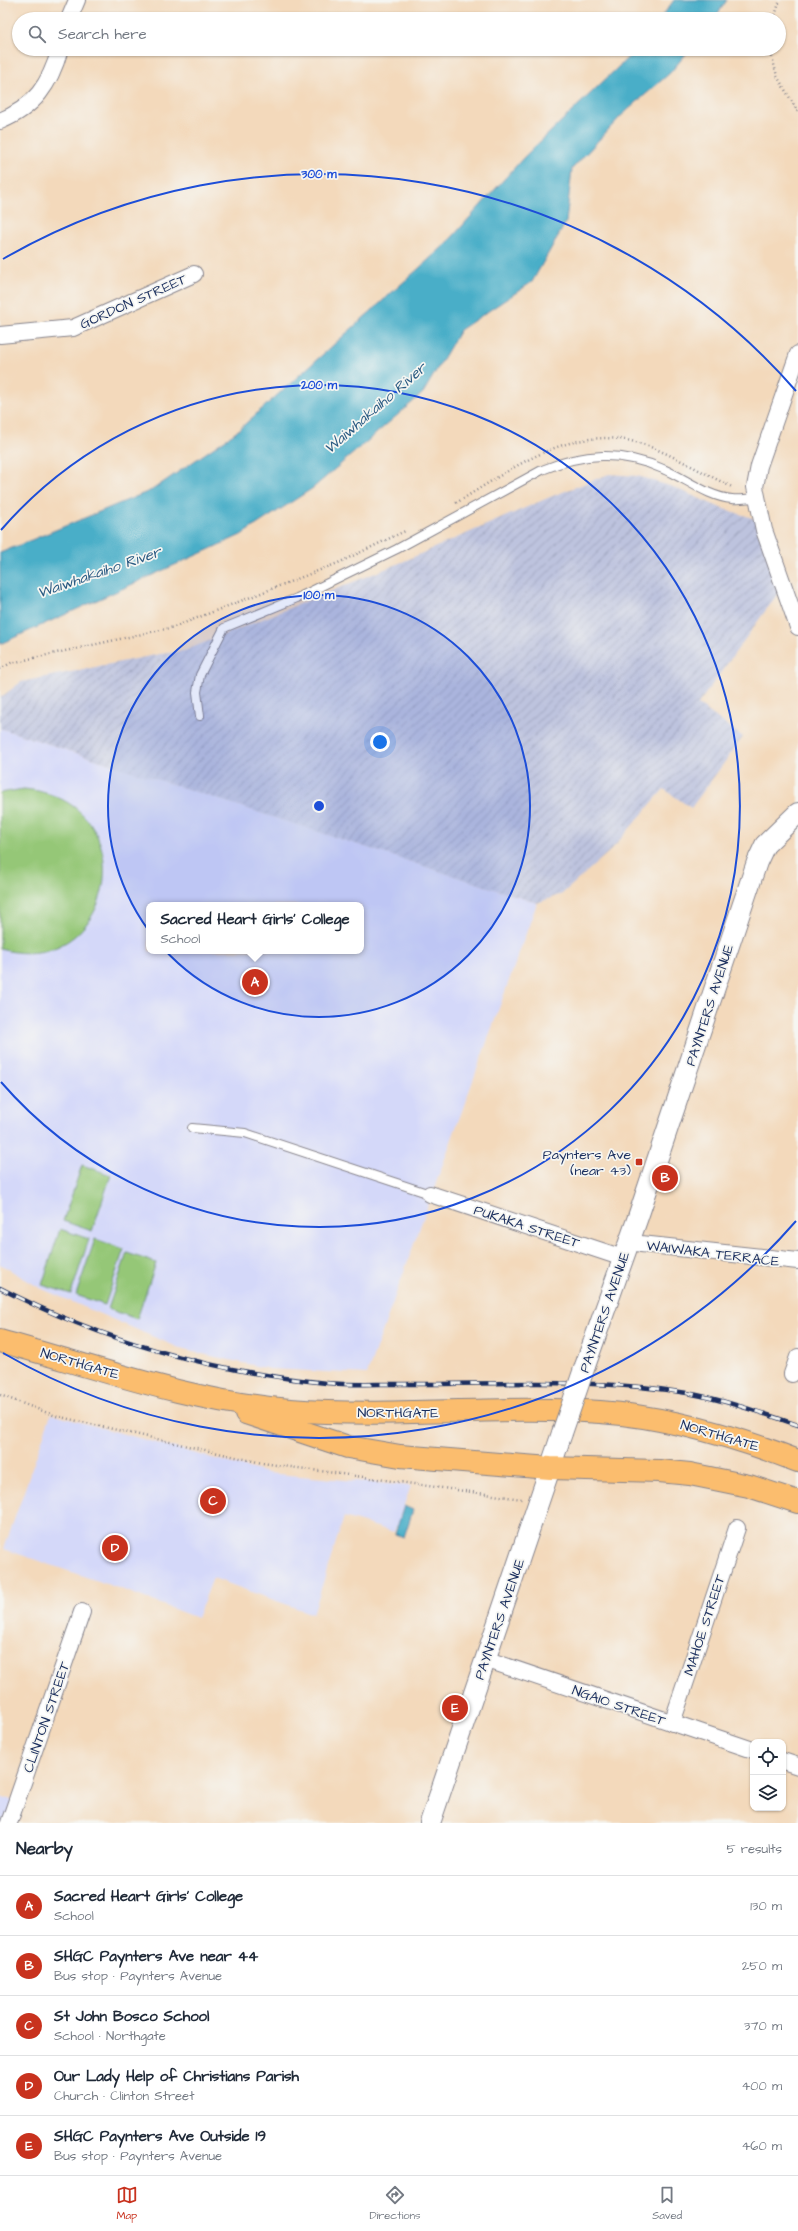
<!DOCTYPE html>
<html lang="en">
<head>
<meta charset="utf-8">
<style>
	:root { --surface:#fff; --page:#f6f6f7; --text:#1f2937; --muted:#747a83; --line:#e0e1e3; --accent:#c8321e }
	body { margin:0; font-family:"Architects Daughter",sans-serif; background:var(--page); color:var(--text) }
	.controls { position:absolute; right:12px; bottom:12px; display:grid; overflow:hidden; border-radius:8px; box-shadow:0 1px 3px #0004 }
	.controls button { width:36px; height:36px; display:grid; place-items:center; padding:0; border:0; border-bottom:1px solid var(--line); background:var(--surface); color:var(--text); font:20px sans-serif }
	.you { position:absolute; left:380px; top:742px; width:14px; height:14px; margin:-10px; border:3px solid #fff; border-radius:50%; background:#1a73e8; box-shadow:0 0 0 6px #1a73e833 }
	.badge { display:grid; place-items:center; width:26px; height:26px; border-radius:50%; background:var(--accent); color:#fff; font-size:13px; font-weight:700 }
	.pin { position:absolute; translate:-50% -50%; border:2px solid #fff; box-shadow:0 1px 4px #0006 }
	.popup { position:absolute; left:146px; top:902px; width:218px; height:52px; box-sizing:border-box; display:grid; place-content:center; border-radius:8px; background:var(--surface); filter:drop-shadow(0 1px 3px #0005); font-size:13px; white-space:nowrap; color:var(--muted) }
	.popup b { font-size:15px; color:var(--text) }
	.popup::after { content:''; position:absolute; left:50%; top:100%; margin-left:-8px; border:8px solid transparent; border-top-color:var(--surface) }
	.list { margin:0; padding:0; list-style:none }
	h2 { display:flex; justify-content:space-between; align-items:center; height:52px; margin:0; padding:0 16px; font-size:17px }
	h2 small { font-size:13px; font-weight:400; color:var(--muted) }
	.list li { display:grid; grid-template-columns:26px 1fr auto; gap:12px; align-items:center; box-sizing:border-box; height:60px; padding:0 16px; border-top:1px solid var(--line) }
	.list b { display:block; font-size:15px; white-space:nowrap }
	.list p { margin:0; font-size:13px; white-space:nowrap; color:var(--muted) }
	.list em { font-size:13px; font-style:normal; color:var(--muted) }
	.icon { flex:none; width:22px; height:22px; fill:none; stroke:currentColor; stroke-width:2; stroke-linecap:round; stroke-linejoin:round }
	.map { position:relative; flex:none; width:798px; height:1823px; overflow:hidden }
	.search { position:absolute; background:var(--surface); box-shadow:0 1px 3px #0004; left:12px; right:12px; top:12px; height:44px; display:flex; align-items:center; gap:10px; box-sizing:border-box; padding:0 14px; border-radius:22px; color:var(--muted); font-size:15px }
	.sheet { height:352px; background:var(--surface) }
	nav { display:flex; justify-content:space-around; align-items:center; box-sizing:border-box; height:56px; border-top:1px solid var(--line); background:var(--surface); font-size:11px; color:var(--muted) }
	nav a { display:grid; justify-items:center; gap:2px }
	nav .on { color:var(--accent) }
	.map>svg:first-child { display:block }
	.built { fill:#d4d8f9; fill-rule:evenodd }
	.industrial { fill:url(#industrial-furrows) }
	.grass { fill:#95c777; stroke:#587b6a }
	.water { fill:#49aec8; stroke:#326e93 }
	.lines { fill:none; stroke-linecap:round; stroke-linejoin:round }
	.service-casing { stroke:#87848c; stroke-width:10 }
	.minor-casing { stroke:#87848c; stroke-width:18 }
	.tertiary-casing { stroke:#87848c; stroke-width:22 }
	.trunk-casing { stroke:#87848c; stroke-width:24 }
	.path { stroke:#87848c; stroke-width:2.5; stroke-dasharray:1 3; stroke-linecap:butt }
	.service { stroke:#fff; stroke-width:8 }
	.minor { stroke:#fff; stroke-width:16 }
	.tertiary { stroke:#fff; stroke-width:20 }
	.trunk { stroke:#fbbd6e; stroke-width:22 }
	.rail-casing { stroke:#1b2f5e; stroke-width:4.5 }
	.rail { stroke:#f6f6f2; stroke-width:3; stroke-dasharray:9; stroke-linecap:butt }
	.tertiary-bridge-casing { stroke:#87848c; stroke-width:22; stroke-linecap:butt }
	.tertiary-bridge { stroke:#fff; stroke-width:20 }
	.ring { fill:none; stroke:#1d4ed8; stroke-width:2 }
	.poi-dot { fill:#c8321e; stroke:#f6f6f2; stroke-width:1.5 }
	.labels { text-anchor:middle; stroke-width:3.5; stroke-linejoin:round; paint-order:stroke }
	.street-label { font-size:14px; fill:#1b2f5e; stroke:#f6f6f2 }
	.poi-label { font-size:14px; fill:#1b2f5e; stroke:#f6f6f2; text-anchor:end }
	.water-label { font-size:15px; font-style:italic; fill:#2b5b83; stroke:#f6f6f2 }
	.centre { fill:#1d4ed8; stroke:#f6f6f2; stroke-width:2 }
	.ring-label { font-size:12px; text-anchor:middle; font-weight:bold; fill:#1d4ed8; stroke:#f6f6f2; stroke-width:3.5; stroke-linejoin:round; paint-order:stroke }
</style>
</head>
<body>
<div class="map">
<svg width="798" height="1823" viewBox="0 0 798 1823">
	<defs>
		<pattern id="industrial-furrows" width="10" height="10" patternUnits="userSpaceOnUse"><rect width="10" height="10" fill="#bdc3de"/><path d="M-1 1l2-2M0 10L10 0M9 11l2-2" fill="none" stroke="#999fb7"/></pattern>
	</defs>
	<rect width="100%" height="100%" fill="#f6f6f2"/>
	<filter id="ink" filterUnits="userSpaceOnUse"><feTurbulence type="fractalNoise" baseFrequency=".025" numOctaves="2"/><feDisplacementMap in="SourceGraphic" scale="8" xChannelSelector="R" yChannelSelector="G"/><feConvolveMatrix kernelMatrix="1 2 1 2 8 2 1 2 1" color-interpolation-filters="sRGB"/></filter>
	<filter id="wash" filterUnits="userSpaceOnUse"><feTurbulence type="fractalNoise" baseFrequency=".012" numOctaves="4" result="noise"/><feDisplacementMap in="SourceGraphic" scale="16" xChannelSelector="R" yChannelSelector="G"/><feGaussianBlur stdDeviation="0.9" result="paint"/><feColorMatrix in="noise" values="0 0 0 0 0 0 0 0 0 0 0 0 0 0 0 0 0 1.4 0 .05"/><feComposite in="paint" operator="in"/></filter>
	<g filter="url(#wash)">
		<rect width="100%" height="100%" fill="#f3d9bb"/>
		<!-- built -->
		<g class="built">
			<path d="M 0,728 L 537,903 L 367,1374 L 270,1369 L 184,1350 L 40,1288 L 0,1264 ZM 149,905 L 361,905 L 361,951 L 149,951 Z"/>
			<polygon points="51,1414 267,1473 411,1486 394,1532 344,1517 313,1614 213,1578 197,1618 124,1590 4,1549"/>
			<polygon points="0,1796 18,1802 11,1823 0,1823"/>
		</g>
		<!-- industrial -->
		<polygon class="industrial" points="609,474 638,476 673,487 721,508 759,520 779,592 698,704 743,737 691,808 664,789 611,850 562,894 537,903 0,728 0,698 21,682 160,654 184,651 402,562 550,497"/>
		<!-- grass -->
		<g class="grass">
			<path d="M 24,789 C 150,800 117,981 0,949 L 0,793 Z"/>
			<polygon points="82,1165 111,1175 92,1231 63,1221"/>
			<polygon points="60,1229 89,1239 71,1294 42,1285"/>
			<polygon points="95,1239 124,1249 105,1305 76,1295"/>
			<polygon points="127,1253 156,1263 137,1319 108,1309"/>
		</g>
		<!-- water -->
		<g class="water">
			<polygon points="674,0 727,0 714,19 660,19"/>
			<polygon points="637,49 690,49 670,73 621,116 572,169 566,222 532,282 460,330 423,393 313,488 241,535 0,644 0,553 152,490 235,433 446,244 524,157"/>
			<polygon points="404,1506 413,1510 404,1537 395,1534"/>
		</g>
	</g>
	<g filter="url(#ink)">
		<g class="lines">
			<!-- service casing -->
			<g class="service-casing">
				<g id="service">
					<path d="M 200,716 L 197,692 L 200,675 L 224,628 L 297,598 L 397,549 L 542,470 C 583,453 621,450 663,469 C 685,478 708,497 732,499 C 740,500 749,498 757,498"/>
					<polyline points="192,1128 245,1133 430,1194"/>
				</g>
			</g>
			<!-- minor casing -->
			<g class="minor-casing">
				<g id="minor">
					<polyline points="69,19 77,0"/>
					<path d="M 0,121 C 35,107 50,84 60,49"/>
					<polyline points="0,335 73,328 194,274"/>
					<polyline points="798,354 759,466 755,487 764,530 798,627"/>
					<polyline points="430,1194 623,1258"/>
					<polyline points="629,1241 641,1244 798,1261"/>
					<polyline points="792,1374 798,1357"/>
					<polyline points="485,1659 753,1750"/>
					<polyline points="672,1723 737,1528"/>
					<polyline points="783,1761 798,1766"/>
					<polyline points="9,1823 82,1612"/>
				</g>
			</g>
			<!-- tertiary casing -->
			<g class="tertiary-casing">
				<g id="tertiary">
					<polyline points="585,1366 638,1217 757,862 765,845 798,813"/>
					<polyline points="430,1823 562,1433"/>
				</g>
			</g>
			<!-- trunk casing -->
			<g class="trunk-casing">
				<g id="trunk">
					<path d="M 0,1341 C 95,1367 191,1402 290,1410 C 393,1418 497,1405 600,1412 C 669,1417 734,1436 798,1461"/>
					<polyline points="246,1413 348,1447 400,1456 550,1468 659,1471 690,1474 749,1486 798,1502"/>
				</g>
			</g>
			<!-- path -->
			<g class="path">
				<polyline points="774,19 780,0"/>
				<polyline points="770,49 777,76 798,112"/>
				<path d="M 456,503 C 516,467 575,419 648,446 C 677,457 705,474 732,487"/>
				<polyline points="0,669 11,663 174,627 338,563 405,531"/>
				<polyline points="0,1395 56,1416 262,1463 522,1499"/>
			</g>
			<!-- service -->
			<use href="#service" class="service"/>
			<!-- minor -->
			<use href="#minor" class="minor"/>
			<!-- tertiary -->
			<use href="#tertiary" class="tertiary"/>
			<!-- trunk -->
			<use href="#trunk" class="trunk"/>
			<!-- rail casing -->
			<g class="rail-casing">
				<path id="rail" d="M 0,1288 C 100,1340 213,1372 326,1383 C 349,1385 373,1384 396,1384 C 493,1385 591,1377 687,1393 C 725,1400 762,1413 798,1425"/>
			</g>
			<!-- rail -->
			<use href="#rail" class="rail"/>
			<!-- tertiary-bridge casing -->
			<g class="tertiary-bridge-casing">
				<polyline id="tertiary-bridge" points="562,1433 585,1366"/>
			</g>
			<!-- tertiary-bridge -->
			<use href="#tertiary-bridge" class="tertiary-bridge"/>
		</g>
	</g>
	<!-- distance rings -->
	<circle cx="319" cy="806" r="211" fill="#1d4ed8" fill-opacity=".12"/>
	<g class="ring">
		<circle cx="319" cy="806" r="211"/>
		<path d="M1 530A421 421 0 1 1 1 1082"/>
		<path d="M796 1221A632 632 0 0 1 3 1353M3 259A632 632 0 0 1 796 391"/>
	</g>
	<!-- markers -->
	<rect class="poi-dot" x="635" y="1158" width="8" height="8" rx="2"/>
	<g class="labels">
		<!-- street labels -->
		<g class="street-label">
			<text transform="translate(133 301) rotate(-24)" y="5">GORDON STREET</text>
			<text transform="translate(709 1005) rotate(-72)" y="5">PAYNTERS AVENUE</text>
			<text transform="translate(527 1226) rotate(18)" y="5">PUKAKA STREET</text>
			<text transform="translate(713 1253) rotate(7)" y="5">WAIWAKA TERRACE</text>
			<text transform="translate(604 1312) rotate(-71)" y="5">PAYNTERS AVENUE</text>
			<text transform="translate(80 1363) rotate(16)" y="5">NORTHGATE</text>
			<text x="398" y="1417">NORTHGATE</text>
			<text transform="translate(720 1435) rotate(16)" y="5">NORTHGATE</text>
			<text transform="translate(499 1619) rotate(-71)" y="5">PAYNTERS AVENUE</text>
			<text transform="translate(704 1625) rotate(-72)" y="5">MAHOE STREET</text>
			<text transform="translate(619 1705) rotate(19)" y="5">NGAIO STREET</text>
			<text transform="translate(46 1717) rotate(-71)" y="5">CLINTON STREET</text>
		</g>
		<!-- poi labels -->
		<g class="poi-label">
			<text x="631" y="1159">Paynters Ave<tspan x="631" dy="16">(near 43)</tspan></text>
		</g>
		<!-- water labels -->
		<g class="water-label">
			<text transform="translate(375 408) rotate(-41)" y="5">Waiwhakaiho River</text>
			<text transform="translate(99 572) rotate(-19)" y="5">Waiwhakaiho River</text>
		</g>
	</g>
	<circle cx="319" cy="806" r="6" class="centre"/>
	<g class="ring-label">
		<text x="319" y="178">300 m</text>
		<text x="319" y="389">200 m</text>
		<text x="319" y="599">100 m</text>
	</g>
</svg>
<div class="controls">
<button><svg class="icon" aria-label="locate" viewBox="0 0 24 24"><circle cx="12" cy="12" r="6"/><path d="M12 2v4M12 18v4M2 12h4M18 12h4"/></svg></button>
<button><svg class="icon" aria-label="layers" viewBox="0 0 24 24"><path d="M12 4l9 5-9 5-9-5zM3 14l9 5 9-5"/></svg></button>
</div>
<div class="you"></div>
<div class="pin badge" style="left:255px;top:982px">A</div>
<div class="popup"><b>Sacred Heart Girls' College</b>School</div>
<div class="pin badge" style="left:665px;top:1178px">B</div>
<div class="pin badge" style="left:213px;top:1501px">C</div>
<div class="pin badge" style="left:115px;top:1548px">D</div>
<div class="pin badge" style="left:455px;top:1708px">E</div>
<div class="search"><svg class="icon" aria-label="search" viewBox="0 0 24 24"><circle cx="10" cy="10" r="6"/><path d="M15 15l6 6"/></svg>Search here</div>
</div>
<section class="sheet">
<h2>Nearby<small>5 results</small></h2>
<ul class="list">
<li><span class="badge">A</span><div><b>Sacred Heart Girls' College</b><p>School</p></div><em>130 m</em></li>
<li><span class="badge">B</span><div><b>SHGC Paynters Ave near 44</b><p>Bus stop · Paynters Avenue</p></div><em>250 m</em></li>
<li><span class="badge">C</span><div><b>St John Bosco School</b><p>School · Northgate</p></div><em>370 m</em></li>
<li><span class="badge">D</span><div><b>Our Lady Help of Christians Parish</b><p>Church · Clinton Street</p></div><em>400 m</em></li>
<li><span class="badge">E</span><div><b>SHGC Paynters Ave Outside 19</b><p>Bus stop · Paynters Avenue</p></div><em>460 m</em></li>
</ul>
</section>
<nav>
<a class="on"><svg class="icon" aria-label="map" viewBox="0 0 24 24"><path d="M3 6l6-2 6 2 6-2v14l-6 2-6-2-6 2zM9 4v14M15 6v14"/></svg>Map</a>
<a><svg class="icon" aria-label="directions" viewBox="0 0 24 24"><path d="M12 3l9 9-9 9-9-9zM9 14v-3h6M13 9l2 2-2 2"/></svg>Directions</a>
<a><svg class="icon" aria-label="saved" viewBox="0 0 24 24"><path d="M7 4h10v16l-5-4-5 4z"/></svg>Saved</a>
</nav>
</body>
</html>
